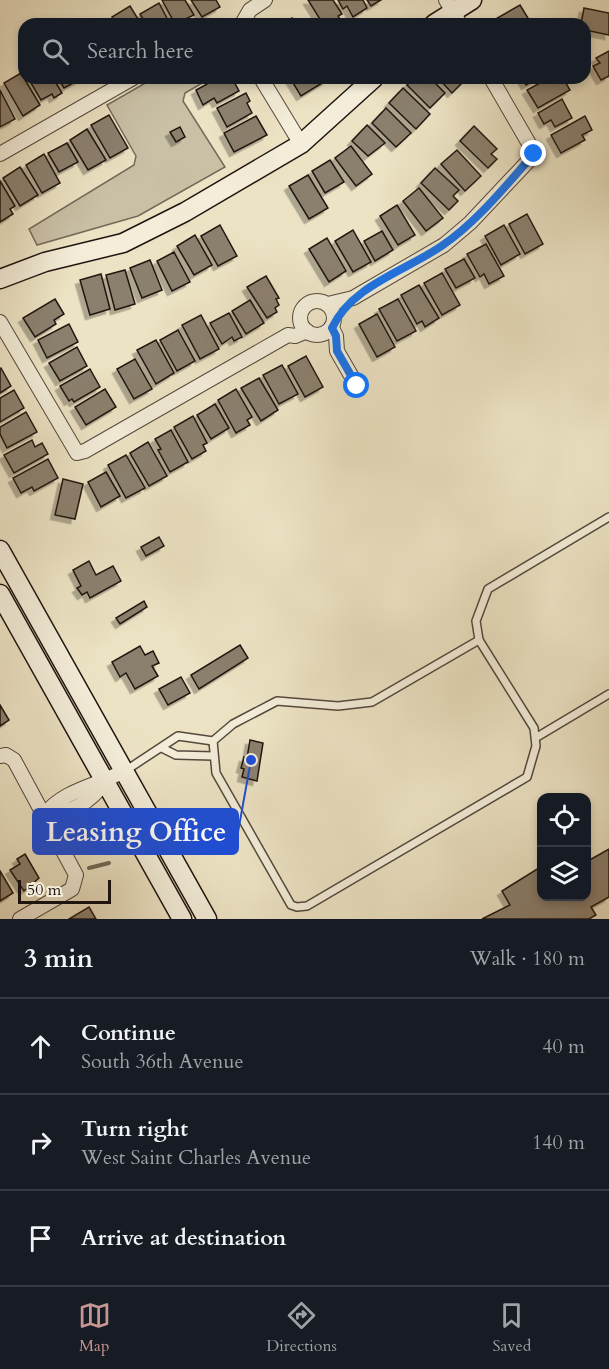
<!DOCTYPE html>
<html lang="en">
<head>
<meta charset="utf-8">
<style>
	:root { --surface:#171b24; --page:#242831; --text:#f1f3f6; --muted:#9ea1a6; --line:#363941; --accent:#c59692 }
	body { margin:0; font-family:Cardo,serif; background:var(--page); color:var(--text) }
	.controls { position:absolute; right:18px; bottom:18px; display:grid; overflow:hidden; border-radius:12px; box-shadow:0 3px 9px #0003 }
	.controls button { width:54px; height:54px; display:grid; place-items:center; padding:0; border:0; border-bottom:2px solid var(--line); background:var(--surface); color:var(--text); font:30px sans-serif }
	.scale { position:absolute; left:18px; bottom:15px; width:93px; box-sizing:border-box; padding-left:6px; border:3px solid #211510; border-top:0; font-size:16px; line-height:21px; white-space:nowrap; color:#211510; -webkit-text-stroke:4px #f3edd9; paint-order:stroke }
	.stop { position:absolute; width:18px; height:18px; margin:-14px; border:4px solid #1a73e8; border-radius:50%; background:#fff }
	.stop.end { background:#1a73e8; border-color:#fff; box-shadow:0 2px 6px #0008 }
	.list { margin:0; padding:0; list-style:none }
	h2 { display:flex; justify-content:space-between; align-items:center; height:78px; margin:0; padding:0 24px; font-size:26px }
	h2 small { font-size:20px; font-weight:400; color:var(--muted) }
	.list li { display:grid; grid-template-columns:39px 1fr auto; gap:18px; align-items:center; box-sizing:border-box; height:96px; padding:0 24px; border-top:2px solid var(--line) }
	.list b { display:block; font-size:22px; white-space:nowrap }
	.list p { margin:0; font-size:20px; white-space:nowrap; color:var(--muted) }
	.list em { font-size:20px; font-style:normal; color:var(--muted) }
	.icon { flex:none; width:33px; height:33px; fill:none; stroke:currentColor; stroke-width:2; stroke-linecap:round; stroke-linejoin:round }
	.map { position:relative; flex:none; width:609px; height:919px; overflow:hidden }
	.search { position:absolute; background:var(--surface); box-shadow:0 3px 9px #0003; left:18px; right:18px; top:18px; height:66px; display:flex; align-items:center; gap:15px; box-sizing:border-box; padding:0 21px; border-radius:18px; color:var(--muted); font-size:22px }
	.sheet { height:366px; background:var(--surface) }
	nav { display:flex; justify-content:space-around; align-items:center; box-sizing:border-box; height:84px; border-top:2px solid var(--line); background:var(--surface); font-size:16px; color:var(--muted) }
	nav a { display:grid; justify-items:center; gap:3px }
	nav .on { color:var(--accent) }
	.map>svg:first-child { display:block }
	.green { fill:#c9c0a5; stroke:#756a5a; stroke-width:1.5 }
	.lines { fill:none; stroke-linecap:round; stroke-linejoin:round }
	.stream { stroke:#716757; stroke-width:4 }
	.building { fill:#8b806e; stroke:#211510; stroke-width:1.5; filter:url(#shadow) }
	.lane-casing { stroke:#54483d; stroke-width:10 }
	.street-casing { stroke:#54483d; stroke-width:16 }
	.secondary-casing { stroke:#211510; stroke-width:21 }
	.lane { stroke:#f3edd9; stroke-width:7 }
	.street { stroke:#f3edd9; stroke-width:14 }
	.secondary { stroke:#f3edd9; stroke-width:18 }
	.route { stroke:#1a73e8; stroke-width:8 }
	.leader { fill:none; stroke:#1d4ed8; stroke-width:2 }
	.callout-dot { fill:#1d4ed8; stroke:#f3edd9; stroke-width:2 }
	.callout { fill:#1d4ed8; stroke:#1d4ed8; stroke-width:2 }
	.callout-label { font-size:27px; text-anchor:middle; font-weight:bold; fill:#fff }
</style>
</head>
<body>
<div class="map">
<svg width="609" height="919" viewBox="0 0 609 919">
	<defs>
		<filter id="shadow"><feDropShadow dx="-4.5" dy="4.5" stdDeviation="0" flood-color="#0004"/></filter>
	</defs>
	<rect width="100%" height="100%" fill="#ece3c4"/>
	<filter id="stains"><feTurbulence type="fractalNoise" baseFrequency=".00333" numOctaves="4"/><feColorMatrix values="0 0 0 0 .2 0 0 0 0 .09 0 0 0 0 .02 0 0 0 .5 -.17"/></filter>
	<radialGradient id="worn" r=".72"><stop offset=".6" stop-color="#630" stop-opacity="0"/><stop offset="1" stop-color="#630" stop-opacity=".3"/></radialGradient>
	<!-- green -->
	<polygon class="green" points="154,78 211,78 185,93 183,101 225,167 138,216 37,245 29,229 134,165 136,156 107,105"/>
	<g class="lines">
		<!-- stream -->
		<polyline class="stream" points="89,868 109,863"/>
	</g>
	<!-- building -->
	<g class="building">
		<polygon points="162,0 185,0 194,15 175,24"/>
		<polygon points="191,0 216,0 220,7 202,17"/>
		<polygon points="308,0 333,0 342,14 338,16 343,24 330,24 328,21 323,24"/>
		<polygon points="338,0 363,0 367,8 353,17 347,6 343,9"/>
		<polygon points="367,0 381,0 371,6"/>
		<polygon points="159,3 170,24 146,24 140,14"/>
		<polygon points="520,5 531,23 493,24 492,21"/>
		<polygon points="130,6 141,24 116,24 112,17"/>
		<polygon points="584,8 609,13 609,35 585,30 585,24 581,24"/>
		<polygon points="292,18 295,23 300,20 302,24 281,24"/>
		<polygon points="609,51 609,76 601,80 593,66 600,63 596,58"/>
		<polygon points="21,73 40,105 23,116 4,83"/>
		<polygon points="28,78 53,78 62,93 54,98 52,94 41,100"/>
		<polygon points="58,78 82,78 64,88"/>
		<polygon points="218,78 232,78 239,91 217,103 214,98 203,105 196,90"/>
		<polygon points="290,78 326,78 327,80 301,96"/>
		<polygon points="414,78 430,78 445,93 430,108 407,85"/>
		<polygon points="438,78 467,78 452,93"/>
		<polygon points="522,78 538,78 526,85"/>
		<polygon points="549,78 563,78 570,90 538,108 527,90"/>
		<polygon points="403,88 430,114 416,129 389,103"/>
		<polygon points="0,90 15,119 0,127"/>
		<polygon points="246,93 250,101 247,103 252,113 227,127 217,108"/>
		<polygon points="562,99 572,118 555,127 551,120 544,124 538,113"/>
		<polygon points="386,108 411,133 396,147 372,123"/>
		<polygon points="109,115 128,148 110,158 91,125"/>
		<polygon points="256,116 267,135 234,152 224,133"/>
		<polygon points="585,116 592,130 582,135 585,140 561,153 551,135"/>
		<polygon points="367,125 385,143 368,156 352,141"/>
		<polygon points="474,126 497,149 491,154 497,159 488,168 460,141"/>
		<polygon points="180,127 185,137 176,142 170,132"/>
		<polygon points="87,129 106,160 88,170 70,140"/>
		<polygon points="67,143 78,162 59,172 48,153"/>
		<polygon points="351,146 372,174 356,186 335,158"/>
		<polygon points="457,150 481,176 465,191 441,164"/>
		<polygon points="44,154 60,183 42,193 26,165"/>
		<polygon points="330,160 344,182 325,193 312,171"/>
		<polygon points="20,167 38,195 20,206 3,178"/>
		<polygon points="435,168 459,190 453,196 458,201 449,210 421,183"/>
		<polygon points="308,175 328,208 309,219 289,186"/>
		<polygon points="0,181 15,206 10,209 13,214 0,222"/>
		<polygon points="419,188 443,218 426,231 403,201"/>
		<polygon points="397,205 415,235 398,245 380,216"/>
		<polygon points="527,214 543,244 525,254 509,224"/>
		<polygon points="220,225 237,256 218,266 201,236"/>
		<polygon points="504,225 520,254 501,265 485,236"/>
		<polygon points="353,230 371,262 353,272 335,241"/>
		<polygon points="382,231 393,250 375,261 364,241"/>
		<polygon points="195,235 212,265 194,275 177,246"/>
		<polygon points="327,238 346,271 329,282 309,249"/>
		<polygon points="486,244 504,276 489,284 484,274 480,277 467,254"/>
		<polygon points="174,252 190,282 172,291 157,261"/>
		<polygon points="464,259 475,278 456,288 445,269"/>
		<polygon points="150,260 162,290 142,298 130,268"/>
		<polygon points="125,270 135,304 115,310 106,275"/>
		<polygon points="442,273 460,305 442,315 424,283"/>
		<polygon points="101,274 110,309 90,315 80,280"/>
		<polygon points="266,276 279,298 276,299 279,305 275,308 277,312 267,318 247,287"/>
		<polygon points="419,285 439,318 425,327 422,321 417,324 401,295"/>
		<polygon points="55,299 64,314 54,320 56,324 35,337 23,318"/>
		<polygon points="398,299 416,331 397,341 379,309"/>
		<polygon points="250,300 264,323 246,334 232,311"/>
		<polygon points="229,313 242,337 234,341 232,337 222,344 210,323"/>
		<polygon points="377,314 395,347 377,357 359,324"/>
		<polygon points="201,315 219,349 200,359 182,325"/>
		<polygon points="69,324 78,342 47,358 38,340"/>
		<polygon points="178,330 195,361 177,371 160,340"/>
		<polygon points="156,340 174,373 156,384 137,350"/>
		<polygon points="77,347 87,366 60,381 49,363"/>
		<polygon points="306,356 323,387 305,397 288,366"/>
		<polygon points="135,359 152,389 134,399 117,369"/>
		<polygon points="282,365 298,394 279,404 263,375"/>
		<polygon points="1,368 11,386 0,393 0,369"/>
		<polygon points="90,369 100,387 74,402 72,399 69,401 60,386"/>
		<polygon points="259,378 278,410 261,421 241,388"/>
		<polygon points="105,389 116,407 86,425 75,407"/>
		<polygon points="236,389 252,417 247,420 250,425 236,433 218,400"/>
		<polygon points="14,390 24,408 0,422 0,398"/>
		<polygon points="215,404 229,428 211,439 197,415"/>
		<polygon points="26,412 37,432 7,448 0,434 0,427"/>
		<polygon points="193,416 207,443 203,445 206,451 192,459 174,427"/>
		<polygon points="171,430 188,462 170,472 158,450 161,449 155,439"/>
		<polygon points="32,440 35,447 42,443 48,454 14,473 4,455"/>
		<polygon points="148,442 167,476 149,486 130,453"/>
		<polygon points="126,455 145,488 126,498 108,465"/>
		<polygon points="48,459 58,478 34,491 32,487 21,493 13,478"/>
		<polygon points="106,472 120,496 101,507 88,482"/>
		<polygon points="63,479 83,484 75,519 55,515"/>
		<polygon points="159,537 164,546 146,556 141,547"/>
		<polygon points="89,561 96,575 113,566 121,581 90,598 87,592 82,595 77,588 81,586 73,570"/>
		<polygon points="144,601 147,607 120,624 116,618"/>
		<polygon points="240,645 248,658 199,689 191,675"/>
		<polygon points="140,646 145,655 153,651 159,663 152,666 158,676 135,689 126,673 120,677 112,662"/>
		<polygon points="181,677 190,693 168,705 159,689"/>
		<polygon points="0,705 9,720 0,726"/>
		<polygon points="250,740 263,743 257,781 242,777 244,769 241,768 244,757 247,758"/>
		<polygon points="609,849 609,897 591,907 596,915 589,919 482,919 510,905 502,891 542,866 542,896 586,896 586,862"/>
		<polygon points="25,854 39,878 24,891 10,870 20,864 17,859"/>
		<polygon points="0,871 13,893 0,901"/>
		<polygon points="89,907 96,919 69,919"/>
	</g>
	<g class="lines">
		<!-- lane casing -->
		<g class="lane-casing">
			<g id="lane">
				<polygon points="479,640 534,728 536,746 527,777 307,906 297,907 291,905 216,773 213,741 233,724 277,701 338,706 372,702"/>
				<polyline points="479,640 476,621 488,589 609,517"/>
				<polyline points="537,737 609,694"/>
				<polyline points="162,748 176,755 213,756"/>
				<polyline points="125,771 178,736 213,741"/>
			</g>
		</g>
		<!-- street casing -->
		<g class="street-casing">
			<g id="street">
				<polyline points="446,0 460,24"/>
				<polyline points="242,24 250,10 265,0"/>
				<polyline points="261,78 301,144"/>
				<polyline points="0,154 133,78"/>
				<circle cx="317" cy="318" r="17"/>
				<polyline points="328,304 353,298 444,245 470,223 535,154 491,78"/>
				<polyline points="0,322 77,453 85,451 288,335 295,336 307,331"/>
				<polyline points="332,328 336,336 337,351 357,386"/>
				<polyline points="0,756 6,755 14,760 76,875 72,889 20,919"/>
				<path d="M 44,815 C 65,789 97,786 124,771"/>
				<path d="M 44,815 C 68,815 92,802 105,781"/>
			</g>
		</g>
		<!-- secondary casing -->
		<g class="secondary-casing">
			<g id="secondary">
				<polyline points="434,24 472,0"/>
				<polyline points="0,279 45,262 123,243 185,212 301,144 374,78"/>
				<polyline points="0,550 207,919"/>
				<polyline points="0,594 182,919"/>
			</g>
		</g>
		<!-- lane -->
		<use href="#lane" class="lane"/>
		<!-- street -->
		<use href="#street" class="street"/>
		<!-- secondary -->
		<use href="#secondary" class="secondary"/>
	</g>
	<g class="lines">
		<!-- route -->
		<path class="route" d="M 357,386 L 337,351 L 336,336 L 332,328 C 352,285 406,271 443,245 C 478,221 506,185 534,154"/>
	</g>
	<!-- callouts -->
	<path class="leader" d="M251 760L238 832"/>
	<circle class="callout-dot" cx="251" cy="760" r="6"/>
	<rect class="callout" x="33" y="809" width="205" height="45" rx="6"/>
	<g class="callout-label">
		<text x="136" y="841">Leasing Office</text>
	</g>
	<rect width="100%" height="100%" filter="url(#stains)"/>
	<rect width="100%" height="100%" fill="url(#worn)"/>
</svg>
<div class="controls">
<button><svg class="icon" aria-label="locate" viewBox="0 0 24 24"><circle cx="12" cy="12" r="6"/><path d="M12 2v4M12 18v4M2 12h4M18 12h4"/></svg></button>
<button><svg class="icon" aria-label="layers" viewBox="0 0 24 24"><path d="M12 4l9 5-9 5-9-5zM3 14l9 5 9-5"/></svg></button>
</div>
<div class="scale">50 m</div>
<div class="stop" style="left:357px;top:386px"></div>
<div class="stop end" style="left:534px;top:154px"></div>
<div class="search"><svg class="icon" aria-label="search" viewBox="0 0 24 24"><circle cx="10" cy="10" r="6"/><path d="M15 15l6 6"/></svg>Search here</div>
</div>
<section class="sheet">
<h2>3 min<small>Walk · 180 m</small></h2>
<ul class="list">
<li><svg class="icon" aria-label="ahead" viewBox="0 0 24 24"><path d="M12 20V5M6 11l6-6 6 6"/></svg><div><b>Continue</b><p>South 36th Avenue</p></div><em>40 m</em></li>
<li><svg class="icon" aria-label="right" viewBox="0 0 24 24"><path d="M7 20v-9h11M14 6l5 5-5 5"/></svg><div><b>Turn right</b><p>West Saint Charles Avenue</p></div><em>140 m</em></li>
<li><svg class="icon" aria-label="arrive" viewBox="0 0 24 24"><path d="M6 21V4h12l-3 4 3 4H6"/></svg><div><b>Arrive at destination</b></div></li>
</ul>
</section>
<nav>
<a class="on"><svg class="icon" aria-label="map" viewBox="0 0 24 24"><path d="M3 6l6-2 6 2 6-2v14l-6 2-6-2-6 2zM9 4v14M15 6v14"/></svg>Map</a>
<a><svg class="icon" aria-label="directions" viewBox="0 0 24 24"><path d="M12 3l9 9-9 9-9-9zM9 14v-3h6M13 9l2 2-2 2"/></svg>Directions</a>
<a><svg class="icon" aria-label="saved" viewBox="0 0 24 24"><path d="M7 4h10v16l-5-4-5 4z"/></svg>Saved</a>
</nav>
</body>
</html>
